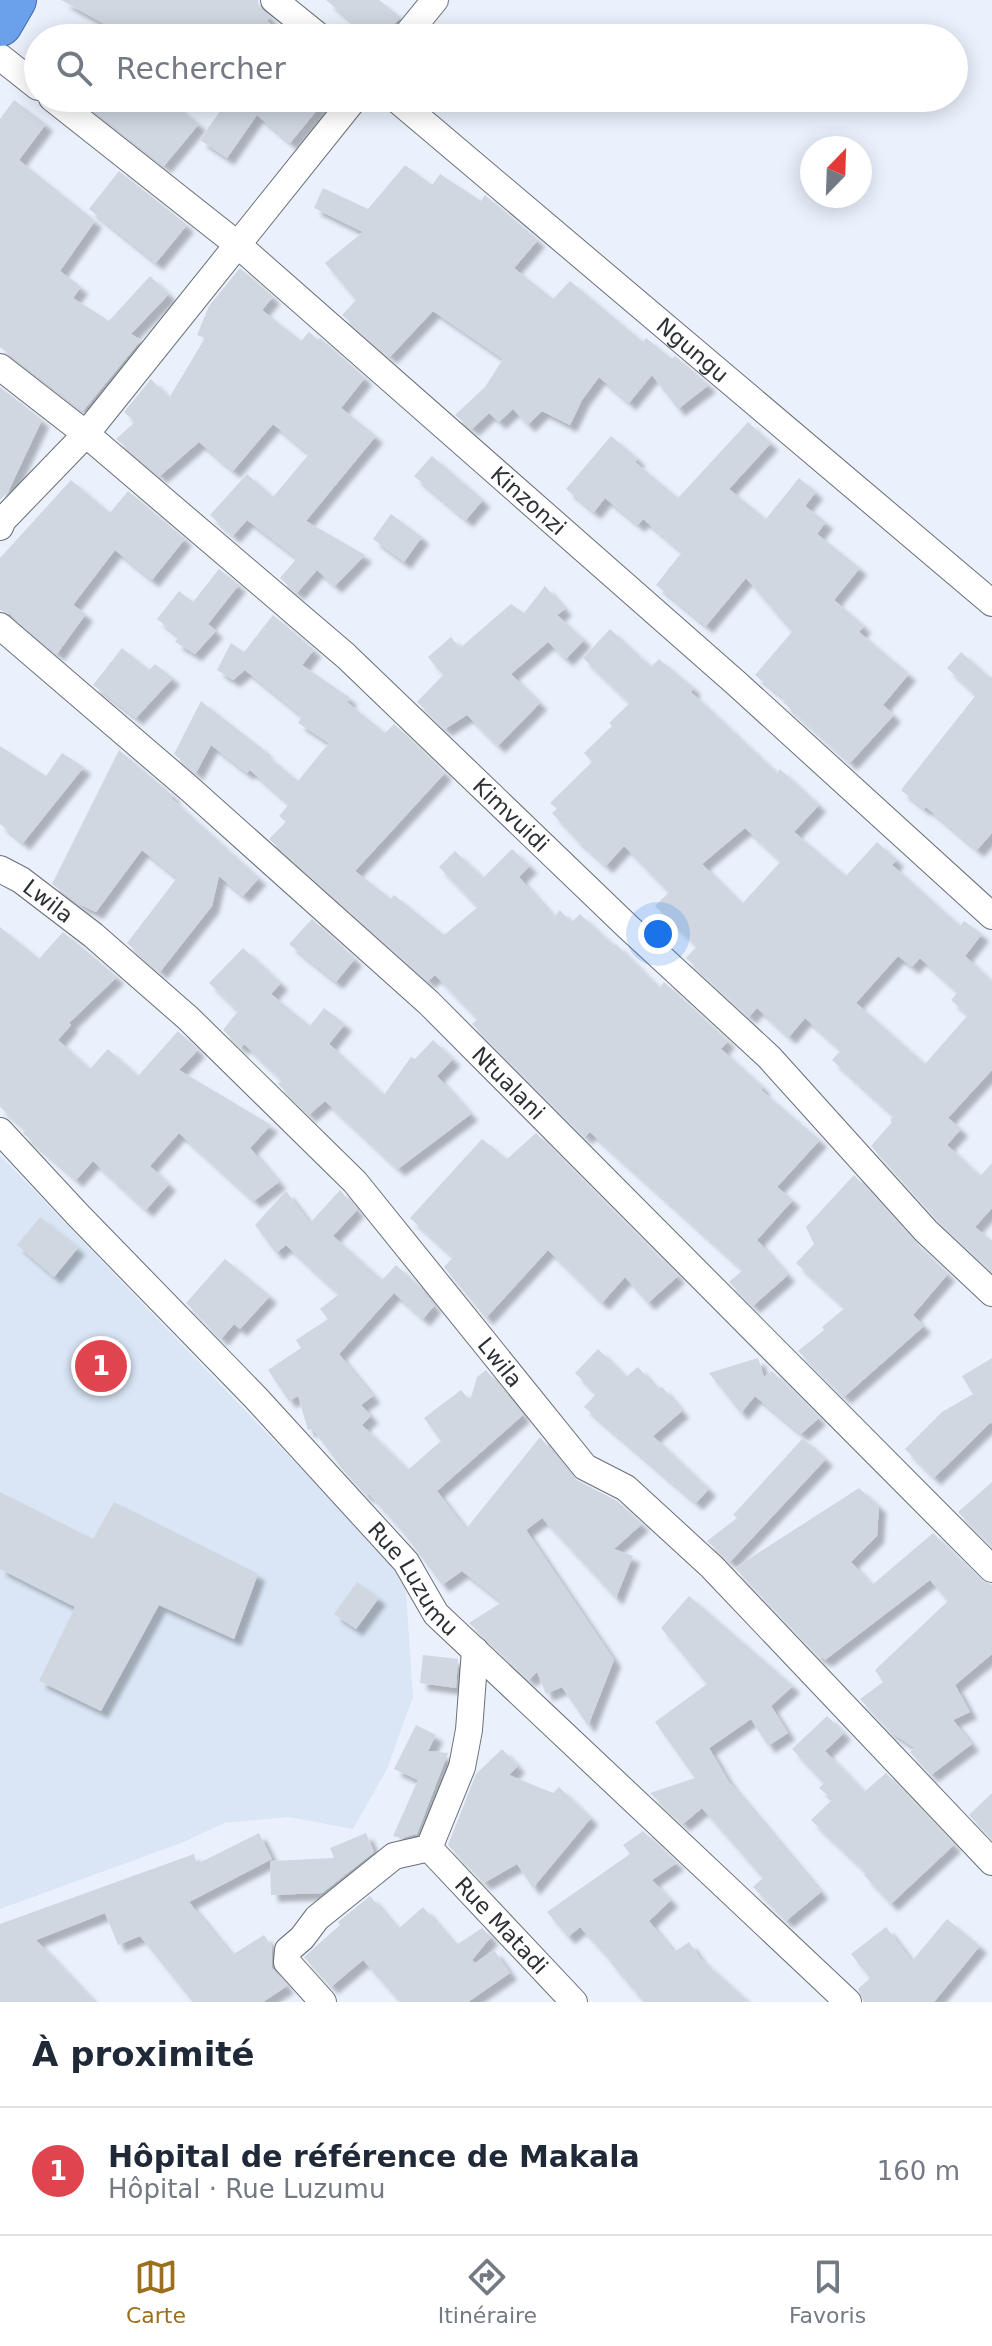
<!DOCTYPE html>
<html lang="fr">
<head>
<meta charset="utf-8">
<style>
	:root { --surface:#fff; --page:#f6f6f7; --text:#1f2937; --muted:#747a83; --line:#e0e1e3; --accent:#9b6f1e }
	body { margin:0; font-family:"DejaVu Sans",sans-serif; background:var(--page); color:var(--text) }
	.compass { position:absolute; left:800px; top:136px; width:72px; height:72px; border-radius:50%; background:var(--surface); box-shadow:0 4px 20px #0003; rotate:23deg }
	.you { position:absolute; left:658px; top:934px; width:28px; height:28px; margin:-20px; border:6px solid #fff; border-radius:50%; background:#1a73e8; box-shadow:0 0 0 12px #1a73e833 }
	.badge { display:grid; place-items:center; width:52px; height:52px; border-radius:50%; background:var(--accent); color:#fff; font-size:26px; font-weight:700 }
	.pin { position:absolute; translate:-50% -50%; border:4px solid #fff; box-shadow:0 2px 8px #0006 }
	.list { margin:0; padding:0; list-style:none }
	h2 { display:flex; justify-content:space-between; align-items:center; height:104px; margin:0; padding:0 32px; font-size:34px }
	h2 small { font-size:26px; font-weight:400; color:var(--muted) }
	.list li { display:grid; grid-template-columns:52px 1fr auto; gap:24px; align-items:center; box-sizing:border-box; height:128px; padding:0 32px; border-top:2px solid var(--line) }
	.list b { display:block; font-size:30px; white-space:nowrap }
	.list p { margin:0; font-size:26px; white-space:nowrap; color:var(--muted) }
	.list em { font-size:26px; font-style:normal; color:var(--muted) }
	.icon { flex:none; width:44px; height:44px; fill:none; stroke:currentColor; stroke-width:2; stroke-linecap:round; stroke-linejoin:round }
	.map { position:relative; flex:none; width:992px; height:2002px; overflow:hidden }
	.search { position:absolute; background:var(--surface); box-shadow:0 4px 20px #0003; left:24px; right:24px; top:24px; height:88px; display:flex; align-items:center; gap:20px; box-sizing:border-box; padding:0 28px; border-radius:44px; color:var(--muted); font-size:30px }
	.sheet { height:232px; background:var(--surface) }
	nav { display:flex; justify-content:space-around; align-items:center; box-sizing:border-box; height:112px; border-top:2px solid var(--line); background:var(--surface); font-size:22px; color:var(--muted) }
	nav a { display:grid; justify-items:center; gap:4px }
	nav .on { color:var(--accent) }
	.map>svg:first-child { display:block }
	.built { fill:#dae6f6 }
	.building { fill:#d0d7e1; fill-rule:evenodd; filter:url(#shadow) }
	.lines { fill:none; stroke-linecap:round; stroke-linejoin:round }
	.minor-casing { stroke:#696f78; stroke-width:28 }
	.trunk-casing { stroke:#3d69a7; stroke-width:46 }
	.minor { stroke:#fff; stroke-width:26 }
	.trunk { stroke:#6ba0ea; stroke-width:44 }
	.labels { text-anchor:middle; stroke-width:6; stroke-linejoin:round; paint-order:stroke }
	.street-label { font-size:22px; fill:#2d3034; stroke:#fff }
</style>
</head>
<body>
<div class="map">
<svg width="992" height="2002" viewBox="0 0 992 2002">
	<defs>
		<filter id="shadow"><feDropShadow dx="7" dy="7" stdDeviation="2" flood-color="#0004"/></filter>
	</defs>
	<rect width="100%" height="100%" fill="#eaf1fc"/>
	<!-- built -->
	<polygon class="built" points="0,1155 405,1577 413,1697 387,1769 353,1829 288,1817 224,1823 184,1842 0,1909"/>
	<!-- building -->
	<g class="building">
		<polygon points="61,0 258,0 259,6 270,18 267,21 288,38 98,38 106,25"/>
		<polygon points="326,0 379,0 400,17 383,38 372,38"/>
		<polygon points="78,98 167,98 199,124 164,166"/>
		<polygon points="229,98 327,98 290,143 257,115 227,158 200,140"/>
		<polygon points="14,100 46,124 19,160 95,221 60,271 81,287 73,298 109,321 150,276 169,294 131,334 141,340 83,411 0,347 0,119"/>
		<polygon points="405,165 432,185 440,174 481,201 485,195 538,240 514,268 553,299 570,281 643,342 646,338 672,359 675,356 709,385 678,409 652,375 629,403 599,377 582,400 570,425 542,411 528,425 513,409 499,422 489,413 472,429 455,415 485,387 503,359 433,311 390,357 342,315 356,300 325,263 363,232 314,208 323,188 368,209"/>
		<polygon points="119,171 187,225 156,263 89,209"/>
		<polygon points="240,268 273,297 262,310 301,341 309,332 318,340 320,338 365,378 341,408 376,436 306,521 365,555 335,586 317,570 297,593 280,578 297,558 247,520 233,536 210,515 247,474 273,497 309,454 273,424 233,471 199,442 160,476 116,439 135,422 124,412 151,379 169,398 205,338 197,335 209,306"/>
		<polygon points="0,387 42,420 8,492 0,500"/>
		<polygon points="748,422 771,443 729,489 766,519 799,478 816,492 805,506 826,522 817,534 860,568 834,600 864,626 859,632 909,674 883,705 894,715 850,763 783,702 785,699 755,675 792,632 746,578 706,626 656,585 682,552 643,519 638,525 605,498 594,512 566,489 611,436 638,459 635,462 678,498"/>
		<polygon points="432,456 483,500 466,520 414,476"/>
		<polygon points="71,480 110,513 128,491 185,539 152,580 115,550 73,605 86,614 57,654 10,614 0,610 0,558"/>
		<polygon points="391,514 422,537 404,562 373,539"/>
		<polygon points="219,569 239,585 208,624 216,631 195,654 175,642 179,637 157,619 179,591 193,602"/>
		<polygon points="545,586 565,609 557,615 584,640 566,659 548,642 511,674 540,703 498,746 467,715 445,729 417,702 443,675 428,657 451,637 460,648 511,604 524,613"/>
		<polygon points="273,615 314,650 302,665 350,698 347,702 385,733 394,724 445,773 355,871 391,899 394,895 444,935 478,907 439,867 455,851 483,878 512,849 530,866 519,877 554,917 560,910 571,923 580,914 614,946 616,944 659,988 664,982 728,1041 721,1049 763,1087 761,1090 820,1140 777,1187 793,1200 757,1240 788,1275 753,1306 729,1282 743,1270 590,1132 585,1137 472,1024 478,1019 435,975 428,981 269,839 286,822 279,816 289,804 250,770 247,773 211,745 196,773 174,754 201,701 265,751 264,753 298,781 329,743 298,723 302,716 245,670 233,680 217,670 231,643 244,652"/>
		<path d="M 610,629 L 651,667 L 659,659 L 694,688 L 691,692 L 777,773 L 780,769 L 819,805 L 794,832 L 846,876 L 877,842 L 897,860 L 892,865 L 960,926 L 964,921 L 982,934 L 965,956 L 992,981 L 992,1070 L 948,1118 L 961,1129 L 947,1145 L 980,1176 L 992,1163 L 992,1208 L 975,1227 L 992,1241 L 992,1271 L 937,1220 L 871,1146 L 892,1122 L 890,1120 L 894,1116 L 832,1060 L 841,1050 L 805,1018 L 789,1037 L 757,1008 L 749,1017 L 686,958 L 697,946 L 655,906 L 669,892 L 624,846 L 606,866 L 576,839 L 552,813 L 557,809 L 550,803 L 592,762 L 584,753 L 612,726 L 609,723 L 630,703 L 583,658 ZM 745,828 L 781,861 L 742,904 L 702,864 ZM 898,956 L 912,967 L 920,958 L 958,992 L 951,1000 L 968,1015 L 925,1064 L 856,1003 Z"/>
		<polygon points="122,648 149,670 155,664 173,678 136,718 93,685"/>
		<polygon points="961,652 990,678 992,676 992,833 977,850 926,807 924,809 901,790 976,695 947,668"/>
		<polygon points="0,746 46,776 62,753 84,767 23,843 0,824"/>
		<polygon points="119,750 173,796 171,798 259,878 243,896 219,876 212,906 160,972 127,943 177,878 142,850 96,912 79,904 52,884"/>
		<polygon points="312,919 355,959 336,982 289,944"/>
		<polygon points="0,927 39,959 63,932 117,977 69,1023 71,1025 58,1040 90,1069 108,1049 138,1076 178,1031 198,1050 179,1070 271,1125 250,1148 279,1182 254,1201 179,1133 150,1166 169,1184 146,1210 93,1161 76,1180 26,1136 23,1133 26,1130 0,1107"/>
		<polygon points="243,948 281,983 271,994 310,1026 324,1008 345,1024 329,1044 384,1095 411,1057 415,1059 433,1040 453,1059 437,1076 471,1114 398,1169 325,1101 309,1115 278,1084 282,1080 244,1044 241,1048 223,1030 238,1011 209,983"/>
		<polygon points="536,1133 678,1276 648,1303 625,1277 602,1303 548,1250 486,1318 444,1267 453,1257 410,1218 482,1139 507,1159"/>
		<polygon points="854,1175 914,1242 948,1274 913,1315 924,1326 844,1397 798,1351 824,1330 822,1327 845,1308 796,1263 814,1244 806,1227"/>
		<polygon points="340,1190 357,1210 333,1236 382,1280 396,1265 417,1284 434,1306 423,1319 394,1293 339,1354 373,1396 361,1405 371,1416 362,1425 408,1470 441,1441 424,1418 461,1390 470,1401 477,1377 486,1370 523,1415 437,1491 466,1529 540,1437 573,1478 617,1501 642,1524 614,1549 633,1556 616,1598 542,1518 526,1530 614,1660 588,1726 562,1687 546,1694 537,1672 529,1680 469,1623 502,1602 462,1571 442,1585 402,1531 369,1494 367,1496 343,1470 313,1429 308,1430 298,1396 289,1401 268,1370 301,1348 296,1340 328,1319 320,1309 339,1294 286,1245 276,1253 255,1225 286,1191 310,1223"/>
		<polygon points="40,1217 78,1248 54,1277 17,1245"/>
		<polygon points="225,1259 270,1296 240,1329 234,1324 221,1339 186,1303"/>
		<polygon points="598,1349 626,1377 638,1367 657,1389 662,1387 682,1411 653,1436 709,1489 696,1503 584,1407 596,1394 575,1373"/>
		<polygon points="758,1358 764,1377 772,1371 819,1418 801,1434 755,1396 741,1413 709,1373"/>
		<polygon points="992,1358 992,1424 991,1422 934,1478 905,1449 942,1412 973,1394 962,1376"/>
		<polygon points="803,1438 826,1459 730,1562 707,1541 737,1518 733,1515"/>
		<polygon points="992,1482 992,1546 958,1512"/>
		<polygon points="859,1488 879,1506 877,1536 851,1562 872,1585 933,1533 981,1580 992,1585 992,1654 955,1685 970,1712 953,1720 972,1744 931,1775 910,1752 915,1748 890,1732 860,1699 883,1682 875,1670 948,1601 930,1580 825,1660 823,1657 821,1659 735,1568"/>
		<polygon points="0,1492 93,1539 114,1502 258,1574 234,1639 159,1605 101,1711 39,1681 75,1607 0,1569"/>
		<polygon points="357,1582 379,1598 356,1629 334,1614"/>
		<polygon points="689,1596 793,1686 771,1706 788,1733 768,1746 751,1719 709,1748 729,1782 821,1892 786,1921 753,1887 763,1878 702,1808 683,1824 650,1793 695,1778 655,1722 707,1684 661,1628"/>
		<polygon points="423,1655 458,1659 456,1688 420,1683"/>
		<polygon points="827,1716 844,1733 825,1751 864,1792 886,1773 954,1845 891,1904 864,1875 867,1873 811,1820 833,1799 819,1788 824,1783 792,1749"/>
		<polygon points="416,1725 436,1735 428,1751 448,1753 417,1834 400,1838 393,1836 418,1780 394,1769"/>
		<polygon points="502,1749 518,1766 509,1775 553,1793 559,1787 591,1818 533,1888 517,1864 484,1883 448,1845 476,1774"/>
		<polygon points="992,1793 992,1839 969,1815"/>
		<polygon points="643,1831 677,1863 652,1880 671,1900 649,1921 674,1952 689,1942 700,1958 749,2002 644,2002 610,1962 611,1961 580,1927 568,1937 547,1912 630,1854 623,1845"/>
		<polygon points="259,1833 272,1859 189,1902 232,1955 264,1935 272,1947 272,1968 287,1986 263,2002 193,2002 140,1936 118,1945 105,1913 36,1940 95,2002 0,2002 0,1924 194,1854 197,1864"/>
		<polygon points="366,1833 374,1852 322,1893 271,1895 270,1861 334,1858 330,1848"/>
		<polygon points="370,1896 398,1929 423,1907 451,1940 451,1937 458,1944 482,1928 491,1937 472,1960 475,1963 494,1950 510,1973 468,2002 400,2002 363,1960 331,1987 304,1957 340,1925 338,1922"/>
		<polygon points="947,1919 980,1946 934,2002 864,2002 858,1989 870,1978 851,1954 886,1927 912,1961"/>
	</g>
	<g class="lines">
		<!-- minor casing -->
		<g class="minor-casing">
			<g id="minor">
				<polyline points="274,0 321,38"/>
				<polyline points="404,38 435,0"/>
				<polyline points="0,57 38,87"/>
				<path id="s1" d="M 52,98 L 238,245 L 736,683 L 992,916"/>
				<path id="s2" d="M 395,98 L 992,603"/>
				<path id="s3" d="M 0,367 L 86,434 L 346,656 L 627,926 L 769,1057 L 926,1231 L 992,1293"/>
				<polyline points="0,527 3,520 86,434 355,98"/>
				<path id="s4" d="M 0,626 L 191,790 L 429,1003 L 992,1569"/>
				<path id="s5" d="M 0,869 L 21,880 L 93,935 L 188,1018 L 355,1182 L 585,1467 L 626,1488 L 712,1567 L 992,1862"/>
				<path id="s6" d="M 0,1131 L 78,1215 L 256,1398 L 406,1562 L 436,1614 L 848,2002"/>
				<path id="s7" d="M 429,1848 L 574,2002"/>
				<polyline points="323,2002 287,1962 288,1950 302,1938 317,1918 394,1856 429,1848 462,1767 469,1730 475,1650"/>
			</g>
		</g>
		<!-- trunk casing -->
		<g class="trunk-casing">
			<polyline id="trunk" points="0,24 14,0"/>
		</g>
		<!-- minor -->
		<use href="#minor" class="minor"/>
		<!-- trunk -->
		<use href="#trunk" class="trunk"/>
	</g>
	<g class="labels">
		<!-- street labels -->
		<g class="street-label">
			<text dy="8" stroke="none"><textPath href="#s2" startOffset="390">Ngungu</textPath></text>
			<text dy="8" stroke="none"><textPath href="#s1" startOffset="624">Kinzonzi</textPath></text>
			<text dy="8" stroke="none"><textPath href="#s3" startOffset="680">Kimvuidi</textPath></text>
			<text dy="8" stroke="none"><textPath href="#s5" startOffset="58">Lwila</textPath></text>
			<text dy="8" stroke="none"><textPath href="#s4" startOffset="684">Ntualani</textPath></text>
			<text dy="8" stroke="none"><textPath href="#s5" startOffset="706">Lwila</textPath></text>
			<text dy="8" stroke="none"><textPath href="#s6" startOffset="610">Rue Luzumu</textPath></text>
			<text dy="8" stroke="none"><textPath href="#s7" startOffset="106">Rue Matadi</textPath></text>
		</g>
	</g>
</svg>
<svg class="compass" viewBox="-18 -18 36 36"><path d="M0-13l5 13h-10z" fill="#e53935"/><path d="M0 13l5-13h-10z" fill="#747a83"/></svg>
<div class="you"></div>
<div class="pin badge" style="left:101px;top:1366px;background:#e0444e">1</div>
<div class="search"><svg class="icon" aria-label="search" viewBox="0 0 24 24"><circle cx="10" cy="10" r="6"/><path d="M15 15l6 6"/></svg>Rechercher</div>
</div>
<section class="sheet">
<h2>À proximité<small></small></h2>
<ul class="list">
<li><span class="badge" style="background:#e0444e">1</span><div><b>Hôpital de référence de Makala</b><p>Hôpital · Rue Luzumu</p></div><em>160 m</em></li>
</ul>
</section>
<nav>
<a class="on"><svg class="icon" aria-label="map" viewBox="0 0 24 24"><path d="M3 6l6-2 6 2 6-2v14l-6 2-6-2-6 2zM9 4v14M15 6v14"/></svg>Carte</a>
<a><svg class="icon" aria-label="directions" viewBox="0 0 24 24"><path d="M12 3l9 9-9 9-9-9zM9 14v-3h6M13 9l2 2-2 2"/></svg>Itinéraire</a>
<a><svg class="icon" aria-label="saved" viewBox="0 0 24 24"><path d="M7 4h10v16l-5-4-5 4z"/></svg>Favoris</a>
</nav>
</body>
</html>
